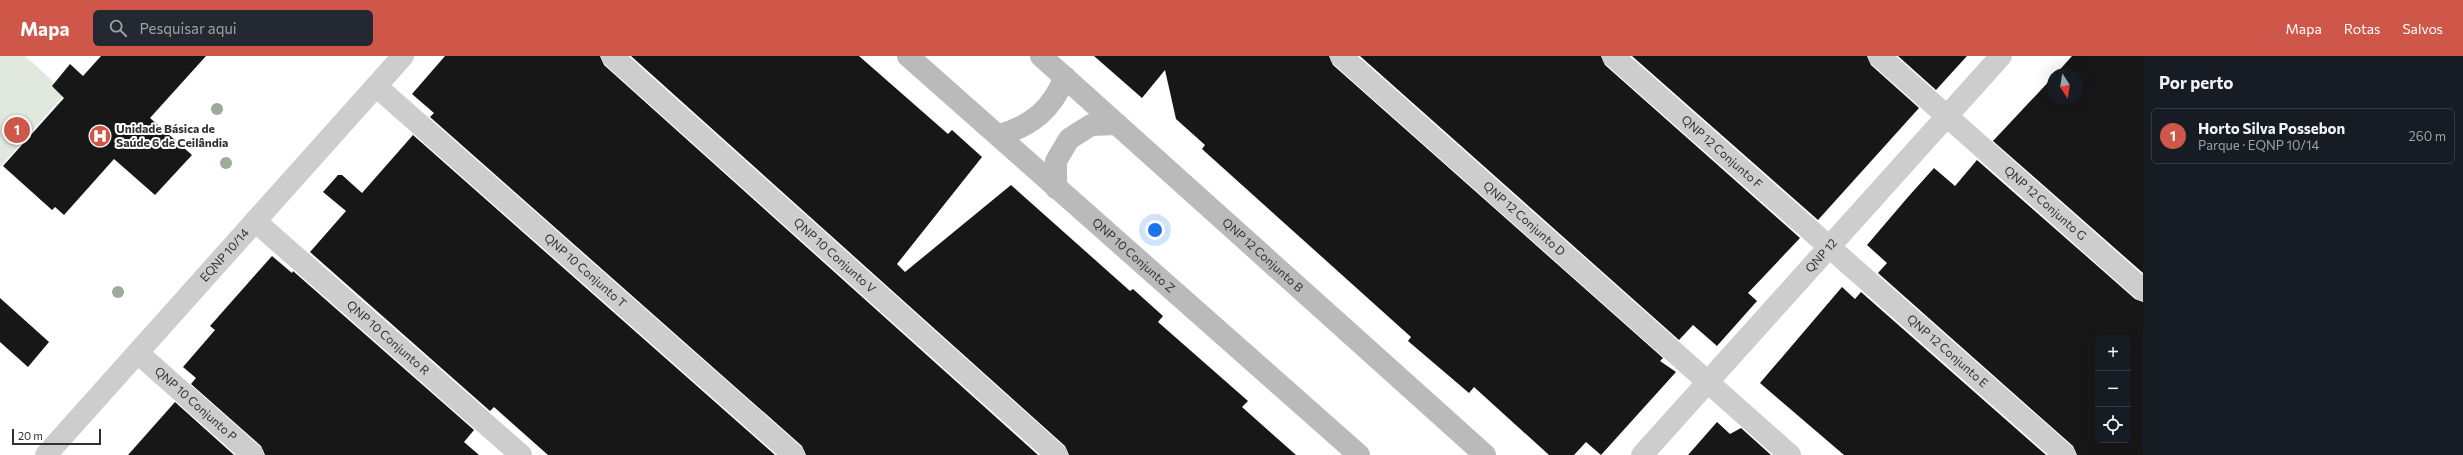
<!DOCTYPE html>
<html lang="pt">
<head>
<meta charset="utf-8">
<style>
	:root { --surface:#171b24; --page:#242831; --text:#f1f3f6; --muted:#9ea1a6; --line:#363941; --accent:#cf574a }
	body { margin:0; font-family:Commissioner,sans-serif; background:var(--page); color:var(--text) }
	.controls { position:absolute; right:12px; bottom:12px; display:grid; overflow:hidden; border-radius:6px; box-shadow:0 4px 16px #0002 }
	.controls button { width:36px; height:36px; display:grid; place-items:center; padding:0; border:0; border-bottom:1px solid var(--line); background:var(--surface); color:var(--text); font:20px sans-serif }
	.compass { position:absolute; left:2047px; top:12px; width:36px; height:36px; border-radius:50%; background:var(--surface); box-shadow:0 4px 16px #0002; rotate:168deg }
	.scale { position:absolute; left:12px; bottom:10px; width:89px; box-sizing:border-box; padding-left:4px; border:2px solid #303030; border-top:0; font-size:11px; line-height:14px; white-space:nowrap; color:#303030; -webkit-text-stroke:3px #fff; paint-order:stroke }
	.you { position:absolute; left:1155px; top:174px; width:14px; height:14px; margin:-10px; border:3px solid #fff; border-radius:50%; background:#1a73e8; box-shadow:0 0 0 6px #1a73e833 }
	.badge { display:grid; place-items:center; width:26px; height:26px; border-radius:50%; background:var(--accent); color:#fff; font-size:13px; font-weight:700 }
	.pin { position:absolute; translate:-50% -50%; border:2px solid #fff; box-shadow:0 1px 4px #0006 }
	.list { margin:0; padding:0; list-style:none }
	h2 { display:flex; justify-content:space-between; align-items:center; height:52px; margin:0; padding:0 16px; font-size:17px }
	h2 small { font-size:13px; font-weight:400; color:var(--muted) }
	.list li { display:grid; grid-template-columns:26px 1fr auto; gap:12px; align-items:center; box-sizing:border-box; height:56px; margin:0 8px 8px; padding:0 8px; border:1px solid var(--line); border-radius:6px }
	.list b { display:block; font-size:15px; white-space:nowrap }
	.list p { margin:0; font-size:13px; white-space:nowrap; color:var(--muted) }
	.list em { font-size:13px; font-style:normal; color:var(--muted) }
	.icon { flex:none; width:22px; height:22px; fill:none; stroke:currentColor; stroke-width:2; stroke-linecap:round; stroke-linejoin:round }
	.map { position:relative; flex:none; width:2143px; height:399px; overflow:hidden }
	header { display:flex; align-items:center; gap:24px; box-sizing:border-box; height:56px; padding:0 20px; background:var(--accent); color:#fff }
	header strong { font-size:19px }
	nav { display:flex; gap:22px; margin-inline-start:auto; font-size:14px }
	.search { width:280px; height:36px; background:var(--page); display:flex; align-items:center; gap:10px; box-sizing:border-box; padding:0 14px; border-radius:6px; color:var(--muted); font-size:15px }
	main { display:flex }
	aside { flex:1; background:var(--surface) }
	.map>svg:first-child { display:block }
	.green { fill:#e1e8dd }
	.building { fill:#171717; fill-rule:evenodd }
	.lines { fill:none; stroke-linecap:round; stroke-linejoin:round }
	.street { stroke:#cdcdcd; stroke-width:22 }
	.secondary { stroke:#bababa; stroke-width:22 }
	.tree { fill:#9dab98 }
	.labels { text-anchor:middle; stroke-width:4; stroke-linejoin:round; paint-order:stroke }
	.poi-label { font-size:12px; font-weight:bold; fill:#303030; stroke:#fff; text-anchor:start }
	.street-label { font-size:12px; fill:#303030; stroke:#fff }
</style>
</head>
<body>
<header>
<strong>Mapa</strong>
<div class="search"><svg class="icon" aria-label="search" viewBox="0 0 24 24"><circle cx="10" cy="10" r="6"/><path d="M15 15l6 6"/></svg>Pesquisar aqui</div>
<nav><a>Mapa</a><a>Rotas</a><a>Salvos</a></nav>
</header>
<main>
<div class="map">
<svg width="2143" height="399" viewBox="0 0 2143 399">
	<rect width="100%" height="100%" fill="#fff"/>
	<!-- green -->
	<polygon class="green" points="0,0 25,0 66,37 0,111"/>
	<!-- building -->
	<g class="building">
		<polygon points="101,0 206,0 150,62 192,99 155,139 114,103 64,159 55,151 52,154 3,110 64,42 52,30 70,8 83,20"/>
		<polygon points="445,0 600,0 604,9 1038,399 806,399 802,390 430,61 434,57 412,38"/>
		<polygon points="631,0 859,0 948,78 952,74 982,101 897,208 905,216 1011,129 1130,235 1133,233 1163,260 1158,266 1248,345 1242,351 1296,399 1069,399 1065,390"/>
		<polygon points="1094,0 1329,0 1333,9 1663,302 1660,305 1676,316 1601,399 1586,386 1574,399 1549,399 1474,331 1469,337 1408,285 1411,281 1202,93 1205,89 1176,63 1165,14 1142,42"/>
		<polygon points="1360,0 1601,0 1605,9 1800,182 1748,237 1757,245 1717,290 1693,269 1679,284"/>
		<polygon points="1632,0 1867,0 1871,9 1919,52 1818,164"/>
		<polygon points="1898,0 1967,0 1936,34"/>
		<polygon points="2072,0 2143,0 2143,217 1993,85 2053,21 2053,42 2077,42 2077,18 2056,18"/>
		<polygon points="413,79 775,399 548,399 494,351 490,355 310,196 346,155 323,136 338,119 342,119 362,137"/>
		<path d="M 1977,104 L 2135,243 L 2143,246 L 2143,399 L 2077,399 L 2073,390 L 1878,217 L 1887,207 L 1867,189 L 1908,141 L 1934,112 L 1955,130 ZM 2098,282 L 2128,282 L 2128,384 L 2098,384 Z"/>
		<polygon points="272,200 292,217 293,215 474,374 464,386 479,399 265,399 261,390 191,328 196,322 183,311 215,274 210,270"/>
		<polygon points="1842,231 1855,243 1861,236 2046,399 1844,399 1760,327"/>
		<polygon points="0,242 49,286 28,311 0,286"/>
		<polygon points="175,346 234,399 128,399"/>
		<polygon points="1717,366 1730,378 1741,372 1771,399 1688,399"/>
	</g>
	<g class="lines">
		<!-- street -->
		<g class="street">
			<path id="s1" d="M 612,0 L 1057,399"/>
			<path id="s2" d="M 1341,0 L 1790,399"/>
			<path id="s3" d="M 1613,0 L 2065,399"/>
			<path id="s4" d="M 1879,0 L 2143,234"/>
			<path id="s5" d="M 376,30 L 794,399"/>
			<path id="s6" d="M 255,165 L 521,399"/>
			<path id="s7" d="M 138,297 L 253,399"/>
			<path id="s8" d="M 46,399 L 403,0"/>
			<path id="s9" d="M 1642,399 L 2001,0"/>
		</g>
		<!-- secondary -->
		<g class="secondary">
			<path id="s10" d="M 908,0 L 1359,399"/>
			<path id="s11" d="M 1041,0 L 1485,399"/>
			<path d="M 999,79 C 1032,70 1052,53 1065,21"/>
			<polyline points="1056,132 1056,105 1069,83 1091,69 1117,68"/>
		</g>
	</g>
	<!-- trees -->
	<g class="tree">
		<circle cx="217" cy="53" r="6"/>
		<circle cx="226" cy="107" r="6"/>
		<circle cx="118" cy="236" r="6"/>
	</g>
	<!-- icons -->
	<defs>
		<g id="hospital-disc" transform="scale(1.15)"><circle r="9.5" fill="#cf574a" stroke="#fff"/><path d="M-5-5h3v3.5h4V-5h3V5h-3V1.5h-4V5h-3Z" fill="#fff"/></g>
	</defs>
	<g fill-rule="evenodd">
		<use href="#hospital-disc" x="100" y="80"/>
	</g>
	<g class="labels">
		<!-- poi labels -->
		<g class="poi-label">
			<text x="116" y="77">Unidade Básica de<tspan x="116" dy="14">Saúde 6 de Ceilândia</tspan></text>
		</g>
		<!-- street labels -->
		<g class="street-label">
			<text dy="4" stroke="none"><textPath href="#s3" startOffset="145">QNP 12 Conjunto F</textPath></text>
			<text dy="4" stroke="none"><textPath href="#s4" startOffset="222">QNP 12 Conjunto G</textPath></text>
			<text dy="4" stroke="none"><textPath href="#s2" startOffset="245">QNP 12 Conjunto D</textPath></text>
			<text dy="4" stroke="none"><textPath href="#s8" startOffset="268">EQNP 10/14</textPath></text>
			<text dy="4" stroke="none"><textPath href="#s11" startOffset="298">QNP 12 Conjunto B</textPath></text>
			<text dy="4" stroke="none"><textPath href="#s1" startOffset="299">QNP 10 Conjunto V</textPath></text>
			<text dy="4" stroke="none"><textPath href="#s10" startOffset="301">QNP 10 Conjunto Z</textPath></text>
			<text dy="4" stroke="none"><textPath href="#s9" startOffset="268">QNP 12</textPath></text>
			<text dy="4" stroke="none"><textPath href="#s5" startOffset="279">QNP 10 Conjunto T</textPath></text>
			<text dy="4" stroke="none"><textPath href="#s6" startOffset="177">QNP 10 Conjunto R</textPath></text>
			<text dy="4" stroke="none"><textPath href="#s3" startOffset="446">QNP 12 Conjunto E</textPath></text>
			<text dy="4" stroke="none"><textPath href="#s7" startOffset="77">QNP 10 Conjunto P</textPath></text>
		</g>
	</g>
</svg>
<div class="controls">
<button>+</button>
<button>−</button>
<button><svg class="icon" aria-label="locate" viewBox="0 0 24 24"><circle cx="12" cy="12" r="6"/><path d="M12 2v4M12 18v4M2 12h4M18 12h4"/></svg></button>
</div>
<svg class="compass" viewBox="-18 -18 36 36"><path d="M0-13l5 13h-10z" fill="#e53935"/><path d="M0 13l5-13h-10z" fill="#9ea1a6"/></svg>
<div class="scale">20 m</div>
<div class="you"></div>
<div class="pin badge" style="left:17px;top:74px">1</div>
</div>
<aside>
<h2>Por perto<small></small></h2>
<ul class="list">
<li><span class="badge">1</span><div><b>Horto Silva Possebon</b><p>Parque · EQNP 10/14</p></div><em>260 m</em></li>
</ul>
</aside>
</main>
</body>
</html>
